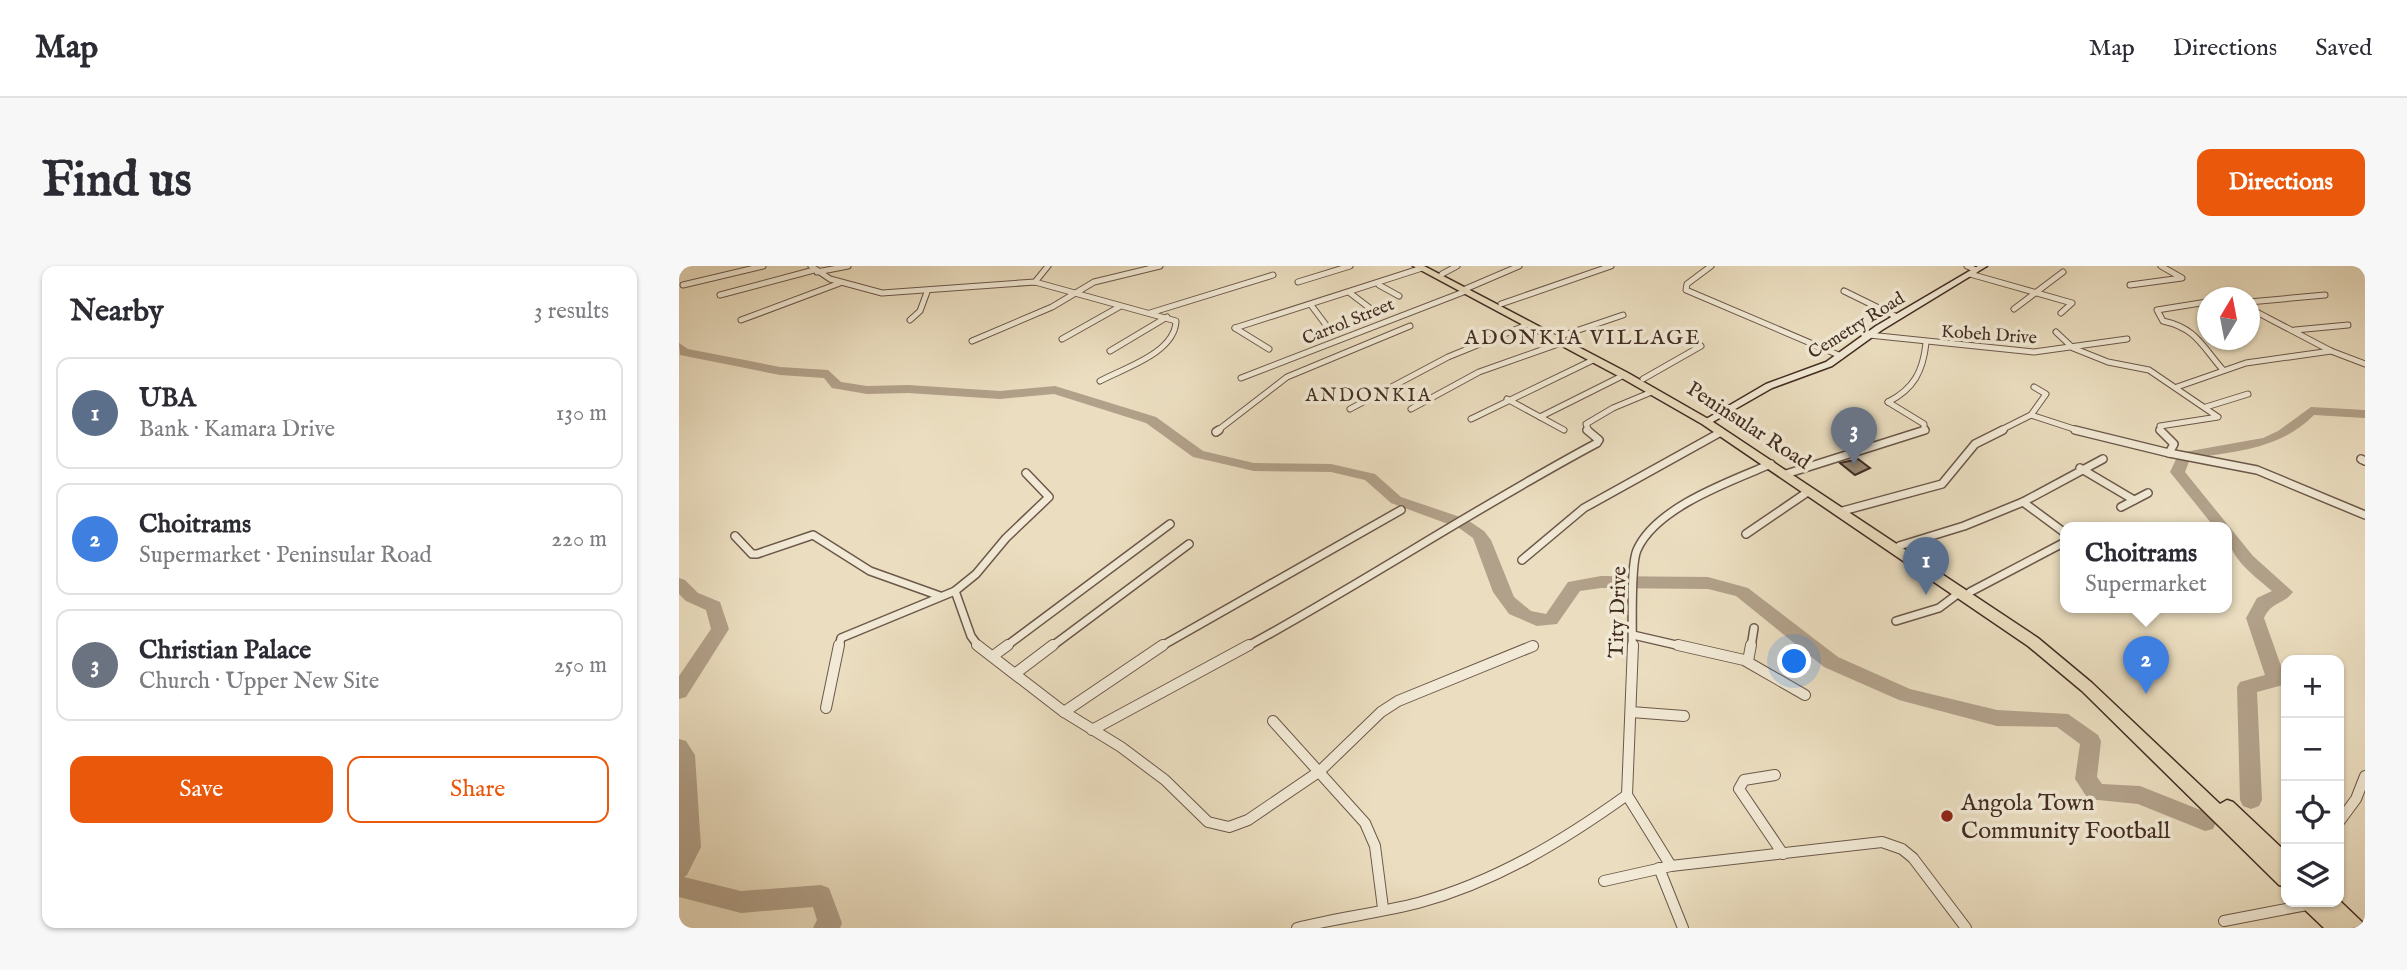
<!DOCTYPE html>
<html lang="en">
<head>
<meta charset="utf-8">
<style>
	:root { --surface:#fff; --page:#f7f7f7; --text:#2b2b33; --muted:#7c7c81; --line:#e1e1e2; --accent:#ea580c }
	body { margin:0; font-family:"IM FELL English",serif; background:var(--page); color:var(--text) }
	.controls { position:absolute; right:21px; bottom:21px; display:grid; overflow:hidden; border-radius:14px; box-shadow:0 2px 5px #0004 }
	.controls button { width:63px; height:63px; display:grid; place-items:center; padding:0; border:0; border-bottom:2px solid var(--line); background:var(--surface); color:var(--text); font:35px sans-serif }
	.compass { position:absolute; left:1518px; top:21px; width:63px; height:63px; border-radius:50%; background:var(--surface); box-shadow:0 2px 5px #0004; rotate:10deg }
	.you { position:absolute; left:1116px; top:396px; width:24px; height:24px; margin:-18px; border:5px solid #fff; border-radius:50%; background:#1a73e8; box-shadow:0 0 0 10px #1a73e833 }
	.badge { display:grid; place-items:center; width:46px; height:46px; border-radius:50%; background:var(--accent); color:#fff; font-size:23px; font-weight:700 }
	.pin { position:absolute; translate:-50% -58px; filter:drop-shadow(0 2px 4px #0008) }
	.pin::after { content:''; position:absolute; top:37px; width:24px; height:21px; background:inherit; clip-path:polygon(0 0,100% 0,50% 100%) }
	.popup { position:absolute; left:1381px; top:256px; width:172px; height:91px; box-sizing:border-box; display:grid; place-content:center; border-radius:14px; background:var(--surface); filter:drop-shadow(0 2px 5px #0005); font-size:23px; white-space:nowrap; color:var(--muted) }
	.popup b { font-size:26px; color:var(--text) }
	.popup::after { content:''; position:absolute; left:50%; top:100%; margin-left:-14px; border:14px solid transparent; border-top-color:var(--surface) }
	.list { margin:0; padding:0; list-style:none }
	h2 { display:flex; justify-content:space-between; align-items:center; height:91px; margin:0; padding:0 28px; font-size:30px }
	h2 small { font-size:23px; font-weight:400; color:var(--muted) }
	.list li { display:grid; grid-template-columns:46px 1fr auto; gap:21px; align-items:center; box-sizing:border-box; height:112px; margin:0 14px 14px; padding:0 14px; border:2px solid var(--line); border-radius:14px }
	.list b { display:block; font-size:26px; white-space:nowrap }
	.list p { margin:0; font-size:23px; white-space:nowrap; color:var(--muted) }
	.list em { font-size:23px; font-style:normal; color:var(--muted) }
	.actions { display:flex; gap:14px; padding:21px 28px }
	.actions a { flex:1; padding:16px 0; border:2px solid var(--accent); border-radius:14px; text-align:center; font-size:24px; color:var(--accent) }
	.actions .main { background:var(--accent); color:#fff }
	.icon { flex:none; width:38px; height:38px; fill:none; stroke:currentColor; stroke-width:2; stroke-linecap:round; stroke-linejoin:round }
	.map { position:relative; flex:none; width:1686px; height:662px; overflow:hidden; border-radius:14px }
	header { display:flex; align-items:center; gap:42px; box-sizing:border-box; height:98px; padding:0 35px; background:var(--surface); border-bottom:2px solid var(--line) }
	header strong { font-size:33px }
	nav { display:flex; gap:38px; margin-inline-start:auto; font-size:24px }
	.intro { display:flex; align-items:center; justify-content:space-between; box-sizing:border-box; height:168px; padding:0 42px }
	h1 { margin:0; font-size:49px }
	.button { padding:18px 32px; border-radius:14px; background:var(--accent); color:#fff; font-size:24px; font-weight:700 }
	main { display:flex; gap:42px; padding:0 42px }
	aside { flex:1; background:var(--surface); border-radius:14px; box-shadow:0 2px 5px #0004 }
	.map>svg:first-child { display:block }
	.lines { fill:none; stroke-linecap:round; stroke-linejoin:round }
	.river { fill:#b2a18a; fill-rule:evenodd }
	.building { fill:#9a8974; stroke:#422c22; stroke-width:2 }
	.street-far2-casing { stroke:#6c584a; stroke-width:7 }
	.street-far1-casing { stroke:#6c584a; stroke-width:10 }
	.street-casing { stroke:#6c584a; stroke-width:12 }
	.secondary-casing { stroke:#422c22; stroke-width:3 }
	.primary-casing { stroke:#422c22; stroke-width:3 }
	.street-far2 { stroke:#f2ead6; stroke-width:5 }
	.street-far1 { stroke:#f2ead6; stroke-width:7 }
	.street { stroke:#f2ead6; stroke-width:10 }
	.secondary { fill:#f2ead6; fill-rule:evenodd }
	.primary { fill:#ebdec0; fill-rule:evenodd }
	.poi-dot { fill:#8f2418; stroke:#f2ead6; stroke-width:2.5 }
	.labels { text-anchor:middle; stroke-width:7; stroke-linejoin:round; paint-order:stroke }
	.far-street-label { font-size:18px; fill:#422c22; stroke:#f2ead6 }
	.far-neighbourhood-label { font-size:19px; letter-spacing:2px; fill:#422c22; stroke:#f2ead6 }
	.far-quarter-label { font-size:21px; letter-spacing:2px; fill:#422c22; stroke:#f2ead6 }
	.street-label { font-size:21px; fill:#422c22; stroke:#f2ead6 }
	.near-poi-label { font-size:24px; fill:#422c22; stroke:#f2ead6; text-anchor:start }
</style>
</head>
<body>
<header>
<strong>Map</strong>
<nav><a>Map</a><a>Directions</a><a>Saved</a></nav>
</header>
<div class="intro"><h1>Find us</h1><a class="button">Directions</a></div>
<main>
<aside>
<h2>Nearby<small>3 results</small></h2>
<ul class="list">
<li><span class="badge" style="background:#5c6f8a">1</span><div><b>UBA</b><p>Bank · Kamara Drive</p></div><em>130 m</em></li>
<li><span class="badge" style="background:#3f7fe0">2</span><div><b>Choitrams</b><p>Supermarket · Peninsular Road</p></div><em>220 m</em></li>
<li><span class="badge" style="background:#6b7280">3</span><div><b>Christian Palace</b><p>Church · Upper New Site</p></div><em>250 m</em></li>
</ul>
<div class="actions"><a class="main">Save</a><a>Share</a></div>
</aside>
<div class="map">
<svg width="1686" height="662" viewBox="0 0 1686 662">
	<rect width="100%" height="100%" fill="#ebdec0"/>
	<filter id="stains"><feTurbulence type="fractalNoise" baseFrequency=".00286" numOctaves="4"/><feColorMatrix values="0 0 0 0 .2 0 0 0 0 .09 0 0 0 0 .02 0 0 0 .5 -.17"/></filter>
	<radialGradient id="worn" r=".72"><stop offset=".6" stop-color="#630" stop-opacity="0"/><stop offset="1" stop-color="#630" stop-opacity=".3"/></radialGradient>
	<g class="lines">
		<!-- river -->
		<g class="river">
			<polygon points="0,77 9,83 101,101 149,104 162,116 188,120 229,119 321,125 376,120 477,151 524,185 575,197 652,198 696,208 722,231 787,253 805,265 812,274 835,331 852,345 867,348 889,316 922,310 1029,311 1069,322 1159,391 1231,423 1318,444 1389,448 1419,469 1422,475 1418,511 1423,518 1461,520 1534,549 1537,556 1534,563 1526,565 1459,538 1409,533 1396,513 1401,478 1378,461 1318,460 1220,434 1145,401 1057,330 1029,323 922,322 901,325 878,358 858,360 830,348 814,326 794,272 780,262 712,237 686,214 652,206 575,205 514,191 467,157 375,128 321,133 229,127 188,128 153,122 145,112 101,109 1,89"/>
			<path d="M 1632,141 L 1686,144 L 1686,152 L 1635,149 C 1600,184 1557,185 1511,193 L 1506,206 L 1574,290 L 1614,326 C 1604,339 1593,335 1585,352 L 1607,414 L 1604,419 L 1578,426 L 1583,534 L 1580,540 L 1572,543 L 1564,540 L 1561,534 L 1558,421 L 1561,416 L 1586,409 L 1567,352 L 1578,332 L 1593,325 C 1572,307 1548,291 1548,262 L 1536,262 L 1491,206 L 1500,187 L 1584,172 L 1599,165 Z"/>
			<polygon points="0,312 6,314 19,327 41,336 50,363 7,431 0,433 0,410 32,363 27,344 7,335 0,328"/>
			<polygon points="0,473 7,475 16,489 22,581 8,609 5,611 62,625 142,619 150,622 163,657 161,662 134,662 138,654 134,641 62,647 0,631"/>
		</g>
	</g>
	<!-- building -->
	<polygon class="building" points="1179,193 1191,202 1176,209 1161,197"/>
	<g class="lines">
		<!-- street-far2 casing -->
		<g class="street-far2-casing">
			<g id="street-far2">
				<path d="M 132,0 L 151,13 L 203,27 L 356,16 L 497,55 C 496,87 445,102 421,115"/>
				<polyline points="1032,0 1008,18 1007,24 1162,90"/>
				<polyline points="1288,0 1297,4"/>
				<polyline points="138,6 169,0"/>
				<polyline points="763,8 778,0"/>
				<polyline points="1291,8 1393,37 1382,47"/>
				<polyline points="356,16 369,0"/>
				<polyline points="619,16 671,0"/>
				<polyline points="4,19 84,0"/>
				<polyline points="700,19 720,30"/>
				<polyline points="1451,19 1503,12 1482,0"/>
				<polyline points="784,24 840,0"/>
				<polyline points="1165,25 1218,51"/>
				<polyline points="671,27 692,43"/>
				<polyline points="41,29 135,4"/>
				<path d="M 1528,36 L 1478,44 L 1484,55 C 1517,62 1523,80 1544,104"/>
				<polyline points="1570,36 1646,29"/>
				<polyline points="822,38 932,0"/>
				<polyline points="632,39 647,59"/>
				<polyline points="1570,42 1652,85 1686,98"/>
				<polyline points="1335,43 1384,6"/>
				<polyline points="471,47 594,9"/>
				<polyline points="62,54 161,17"/>
				<polyline points="231,54 241,45 248,26"/>
				<polyline points="556,62 743,2"/>
				<polyline points="556,62 590,83"/>
				<polyline points="1616,64 1669,59"/>
				<polyline points="1377,66 1394,82 1429,96 1470,104 1539,151 1481,160 1482,165"/>
				<polyline points="1190,69 1355,86 1448,73"/>
				<polyline points="882,70 944,49"/>
				<polyline points="383,73 440,41"/>
				<polyline points="293,75 373,41 415,16 481,0"/>
				<polyline points="431,85 488,51"/>
				<polyline points="562,112 787,25"/>
				<polyline points="964,113 1022,80"/>
				<polyline points="1498,121 1567,97 1652,85"/>
				<polyline points="828,133 885,164"/>
				<path d="M 1209,136 C 1235,123 1244,105 1247,77"/>
				<polyline points="1209,136 1245,158 1245,165"/>
				<polyline points="1527,141 1569,128"/>
				<polyline points="671,143 769,91 850,58"/>
				<polyline points="732,143 800,106 885,76"/>
				<polyline points="1352,149 1401,165"/>
				<polyline points="861,151 945,109"/>
				<polyline points="792,153 916,93"/>
				<polyline points="538,165 608,111 731,60"/>
				<polyline points="910,165 907,158 934,142 975,125"/>
				<polyline points="1320,165 1352,149 1367,128 1355,121"/>
			</g>
		</g>
		<!-- street-far1 casing -->
		<g class="street-far1-casing">
			<g id="street-far1">
				<polyline points="1396,164 1490,187 1495,178 1481,164"/>
				<polyline points="537,166 540,164"/>
				<polyline points="1490,187 1578,204 1686,249"/>
				<polyline points="1682,193 1686,195"/>
				<polyline points="1401,202 1455,234"/>
				<polyline points="1107,208 1246,164"/>
				<polyline points="1344,236 1386,267"/>
				<polyline points="1442,241 1469,227"/>
				<polyline points="1160,246 1263,218 1296,178 1324,164"/>
				<polyline points="1067,268 1130,225"/>
				<polyline points="56,270 73,288 78,288 134,269 191,305 261,330"/>
				<polyline points="1220,280 1285,260 1344,236 1424,193"/>
				<polyline points="843,294 905,242 1042,166"/>
				<polyline points="276,325 292,370 300,381"/>
				<polyline points="1291,326 1386,276"/>
				<polyline points="1217,355 1260,342 1280,327"/>
				<polyline points="954,369 1006,381"/>
				<polyline points="160,381 162,372 276,325 297,308 327,272 370,231 347,207"/>
				<polyline points="326,381 491,258"/>
				<polyline points="372,381 510,278"/>
				<polyline points="481,381 722,244"/>
				<path d="M 567,381 C 686,316 798,241 918,177 L 920,174 L 908,164"/>
				<path d="M 953,381 C 954,360 951,300 958,284 C 977,241 1052,215 1092,198"/>
				<polyline points="1072,381 1075,362"/>
			</g>
		</g>
		<!-- street casing -->
		<g class="street-casing">
			<g id="street">
				<polyline points="298,379 385,446 442,481 486,514 529,556 550,561 569,554 641,505 702,446 719,435 854,380"/>
				<polyline points="999,379 1065,394 1126,429"/>
				<polyline points="314,390 329,379"/>
				<polyline points="1069,395 1072,379"/>
				<polyline points="337,407 374,379"/>
				<polyline points="147,442 160,379"/>
				<polyline points="385,446 484,379"/>
				<polyline points="952,446 1005,450"/>
				<polyline points="594,455 686,557 696,580 704,642"/>
				<polyline points="413,464 570,379"/>
				<polyline points="1096,509 1065,514 1060,523 1104,588"/>
				<polyline points="948,529 954,379"/>
				<polyline points="948,529 992,600"/>
				<polyline points="1660,556 1677,533 1686,510"/>
				<polyline points="980,602 1004,662"/>
				<polyline points="925,615 992,600 1203,576 1223,583 1234,592 1287,662"/>
				<polyline points="1545,655 1633,638"/>
				<path d="M 618,662 C 658,652 699,647 739,637 C 816,616 884,575 948,529"/>
			</g>
		</g>
		<!-- secondary casing -->
		<g class="secondary-casing">
			<polygon id="secondary" points="1299,0 1308,0 1203,64 1153,100 1093,122 1030,158 1024,158 1022,156 1087,118 1147,96 1197,60"/>
		</g>
		<!-- primary casing -->
		<g class="primary-casing">
			<g id="primary">
				<polygon points="734,0 745,0 949,107 1031,154 1359,372 1413,417 1541,538 1548,534 1554,536 1607,586 1607,621 1600,619 1403,425 1349,380 1023,158 941,111"/>
				<polygon points="1660,634 1683,656 1686,662 1645,662 1624,642 1622,636"/>
			</g>
		</g>
		<!-- street-far2 -->
		<use href="#street-far2" class="street-far2"/>
		<!-- street-far1 -->
		<use href="#street-far1" class="street-far1"/>
		<!-- street -->
		<use href="#street" class="street"/>
		<!-- secondary -->
		<use href="#secondary" class="secondary"/>
		<!-- primary -->
		<use href="#primary" class="primary"/>
	</g>
	<!-- markers -->
	<circle class="poi-dot" cx="1268" cy="550" r="7"/>
	<g class="labels">
		<!-- far-street labels -->
		<g class="far-street-label">
			<text transform="translate(669 55) rotate(-22)" y="6">Carrol Street</text>
			<text transform="translate(1177 59) rotate(-32)" y="6">Cemetry Road</text>
			<text transform="translate(1310 68) rotate(4)" y="6">Kobeh Drive</text>
		</g>
		<!-- far-neighbourhood labels -->
		<g class="far-neighbourhood-label">
			<text x="690" y="135">ANDONKIA</text>
		</g>
		<!-- far-quarter labels -->
		<g class="far-quarter-label">
			<text x="904" y="78">ADONKIA VILLAGE</text>
		</g>
		<!-- street labels -->
		<g class="street-label">
			<text transform="translate(1070 159) rotate(33)" y="7">Peninsular Road</text>
			<text transform="translate(938 346) rotate(-88)" y="7">Tity Drive</text>
		</g>
		<!-- near-poi labels -->
		<g class="near-poi-label">
			<text x="1282" y="544">Angola Town<tspan x="1282" dy="28">Community Football</tspan></text>
		</g>
	</g>
	<rect width="100%" height="100%" filter="url(#stains)"/>
	<rect width="100%" height="100%" fill="url(#worn)"/>
</svg>
<div class="controls">
<button>+</button>
<button>−</button>
<button><svg class="icon" aria-label="locate" viewBox="0 0 24 24"><circle cx="12" cy="12" r="6"/><path d="M12 2v4M12 18v4M2 12h4M18 12h4"/></svg></button>
<button><svg class="icon" aria-label="layers" viewBox="0 0 24 24"><path d="M12 4l9 5-9 5-9-5zM3 14l9 5 9-5"/></svg></button>
</div>
<svg class="compass" viewBox="-18 -18 36 36"><path d="M0-13l5 13h-10z" fill="#e53935"/><path d="M0 13l5-13h-10z" fill="#7c7c81"/></svg>
<div class="you"></div>
<div class="pin badge" style="left:1247px;top:329px;background:#5c6f8a">1</div>
<div class="pin badge" style="left:1467px;top:428px;background:#3f7fe0">2</div>
<div class="popup"><b>Choitrams</b>Supermarket</div>
<div class="pin badge" style="left:1175px;top:199px;background:#6b7280">3</div>
</div>
</main>
</body>
</html>
